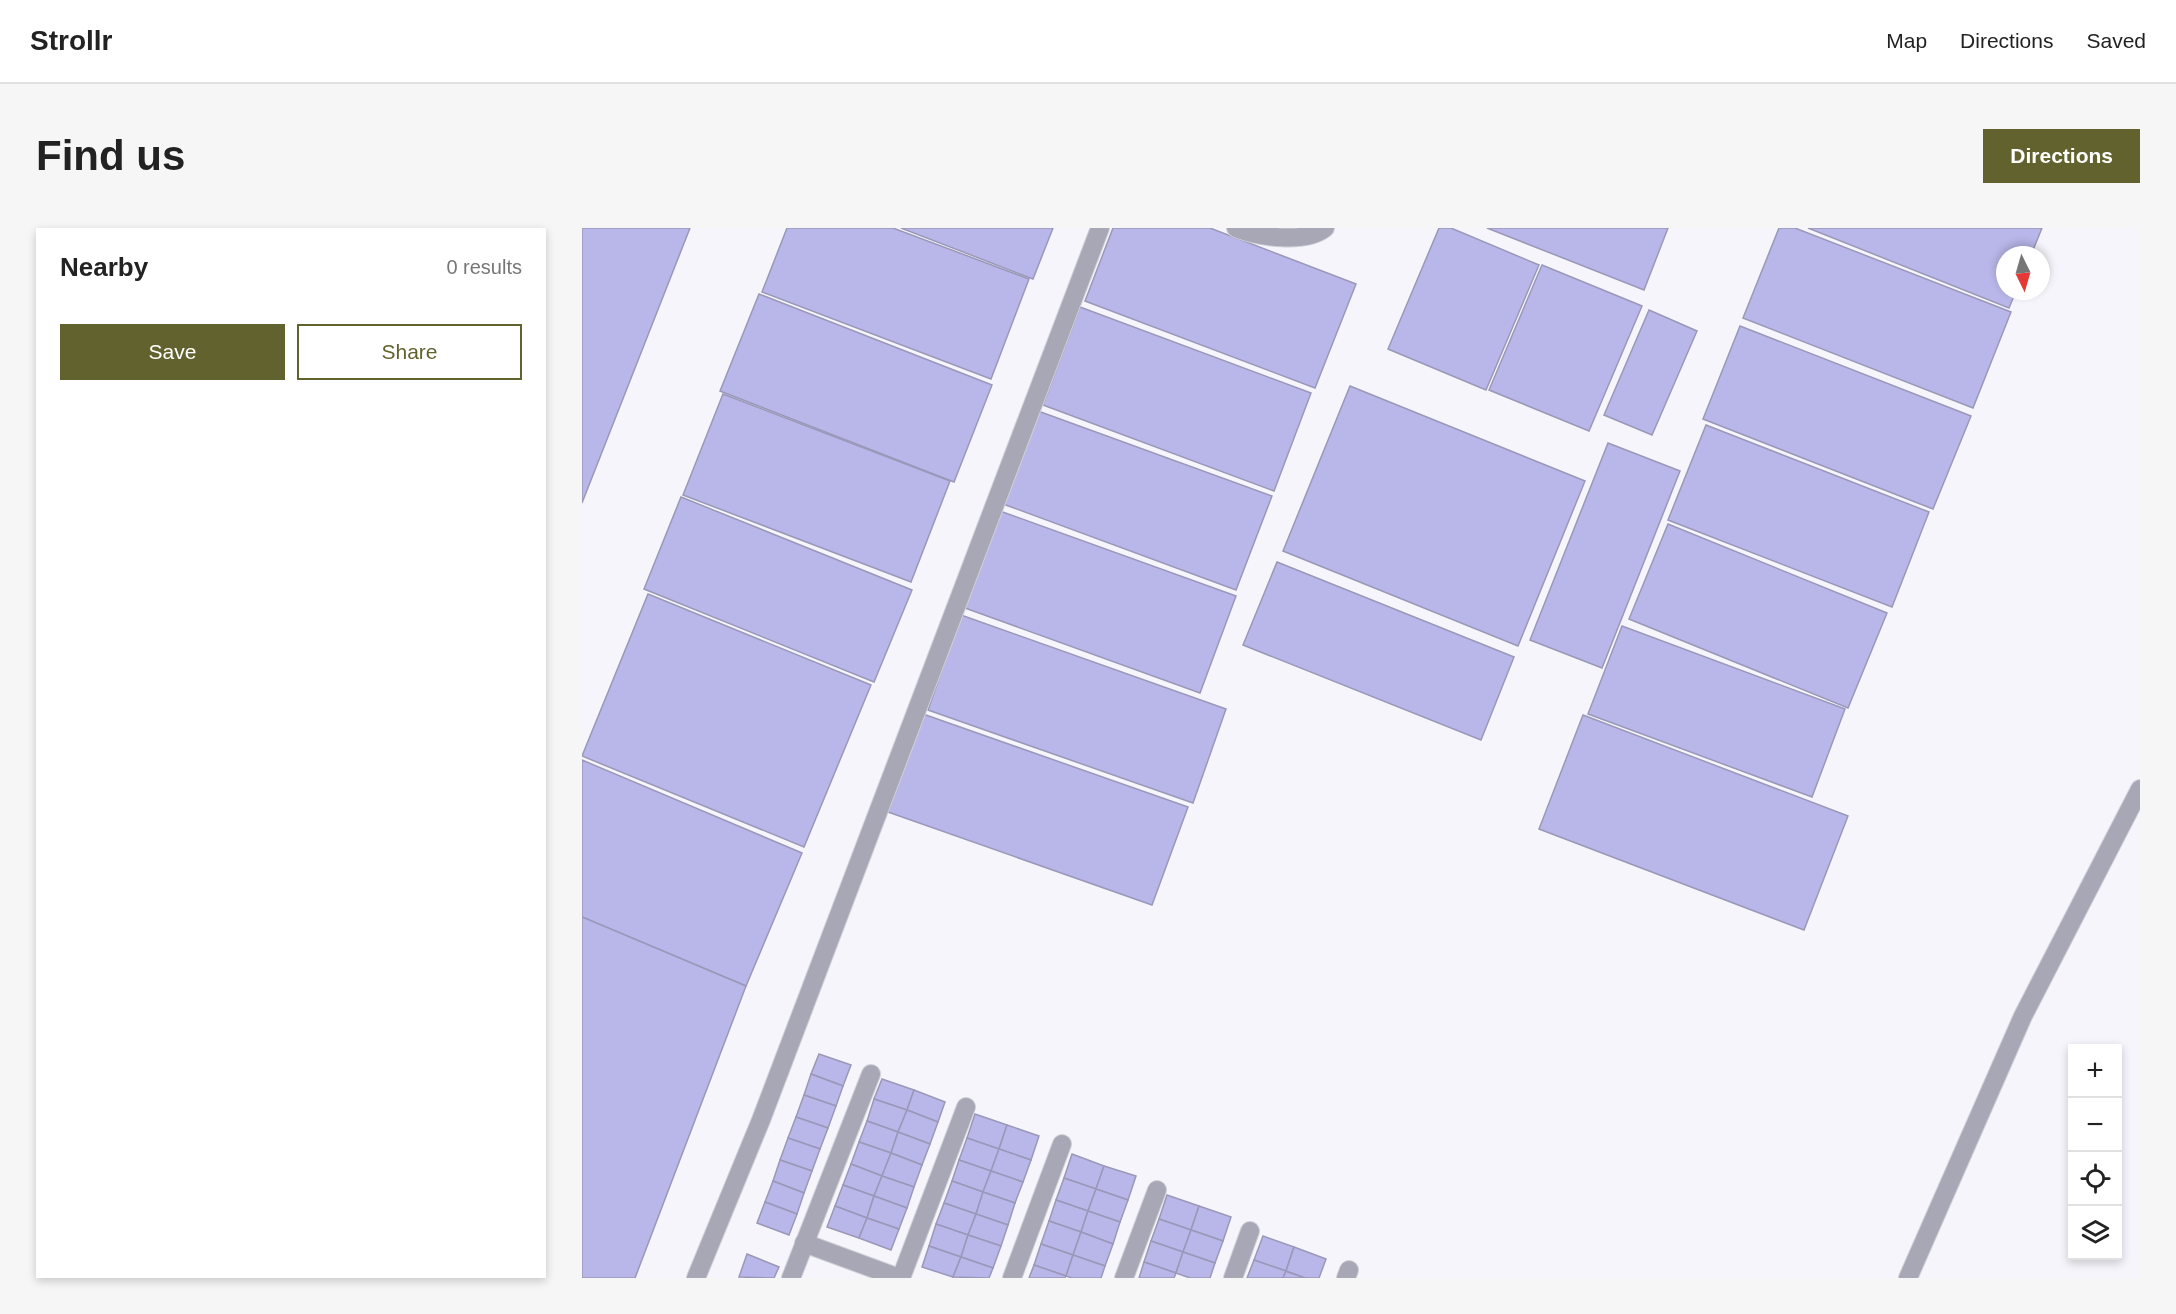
<!DOCTYPE html>
<html lang="en">
<head>
<meta charset="utf-8">
<style>
	:root { --surface:#fff; --page:#f6f6f6; --text:#222; --muted:#767676; --line:#e0e0e0; --accent:#62622f }
	body { margin:0; font-family:Arial,sans-serif; background:var(--page); color:var(--text) }
	.controls { position:absolute; right:18px; bottom:18px; display:grid; overflow:hidden; border-radius:0px; box-shadow:0 3px 9px #0003 }
	.controls button { width:54px; height:54px; display:grid; place-items:center; padding:0; border:0; border-bottom:2px solid var(--line); background:var(--surface); color:var(--text); font:30px sans-serif }
	.compass { position:absolute; left:1414px; top:18px; width:54px; height:54px; border-radius:50%; background:var(--surface); box-shadow:0 3px 9px #0003; rotate:175deg }
	.list { margin:0; padding:0; list-style:none }
	h2 { display:flex; justify-content:space-between; align-items:center; height:78px; margin:0; padding:0 24px; font-size:26px }
	h2 small { font-size:20px; font-weight:400; color:var(--muted) }
	.actions { display:flex; gap:12px; padding:18px 24px }
	.actions a { flex:1; padding:14px 0; border:2px solid var(--accent); border-radius:0px; text-align:center; font-size:21px; color:var(--accent) }
	.actions .main { background:var(--accent); color:#fff }
	.icon { flex:none; width:33px; height:33px; fill:none; stroke:currentColor; stroke-width:2; stroke-linecap:round; stroke-linejoin:round }
	.map { position:relative; flex:none; width:1558px; height:1050px; overflow:hidden; border-radius:0px }
	header { display:flex; align-items:center; gap:36px; box-sizing:border-box; height:84px; padding:0 30px; background:var(--surface); border-bottom:2px solid var(--line) }
	header strong { font-size:28px }
	nav { display:flex; gap:33px; margin-inline-start:auto; font-size:21px }
	.intro { display:flex; align-items:center; justify-content:space-between; box-sizing:border-box; height:144px; padding:0 36px }
	h1 { margin:0; font-size:42px }
	.button { padding:15px 27px; border-radius:0px; background:var(--accent); color:#fff; font-size:21px; font-weight:700 }
	main { display:flex; gap:36px; padding:0 36px }
	aside { flex:1; background:var(--surface); border-radius:0px; box-shadow:0 3px 9px #0003 }
	.map>svg:first-child { display:block }
	.building { fill:#b9b7e9; stroke:#9a98b8; stroke-width:1.5 }
	.lines { fill:none; stroke-linecap:round; stroke-linejoin:round }
	.minor-casing { stroke:#d0d0d7; stroke-width:20 }
	.minor { stroke:#a8a7b6; stroke-width:18 }
</style>
</head>
<body>
<header>
<strong>Strollr</strong>
<nav><a>Map</a><a>Directions</a><a>Saved</a></nav>
</header>
<div class="intro"><h1>Find us</h1><a class="button">Directions</a></div>
<main>
<aside>
<h2>Nearby<small>0 results</small></h2>
<ul class="list">
</ul>
<div class="actions"><a class="main">Save</a><a>Share</a></div>
</aside>
<div class="map">
<svg width="1558" height="1050" viewBox="0 0 1558 1050">
	<rect width="100%" height="100%" fill="#f5f5fb"/>
	<!-- building -->
	<g class="building">
		<polygon points="0,0 108,0 0,275"/>
		<polygon points="205,0 311,0 447,51 409,151 180,64"/>
		<polygon points="319,0 471,0 451,51"/>
		<polygon points="531,0 628,0 774,56 733,160 503,73"/>
		<polygon points="857,0 869,0 957,37 904,162 806,121"/>
		<polygon points="905,0 1086,0 1062,62"/>
		<polygon points="1197,0 1213,0 1429,84 1391,180 1161,90"/>
		<polygon points="1226,0 1460,0 1449,27 1423,27 1423,63 1434,63 1427,80"/>
		<polygon points="960,37 1060,78 1007,203 907,162"/>
		<polygon points="177,66 410,157 372,254 138,163"/>
		<polygon points="498,79 729,165 692,263 461,177"/>
		<polygon points="1067,82 1115,103 1070,207 1022,187"/>
		<polygon points="1158,98 1389,188 1351,281 1121,191"/>
		<polygon points="768,158 1003,253 936,418 701,323"/>
		<polygon points="141,166 368,253 329,354 101,267"/>
		<polygon points="456,183 690,268 654,362 421,276"/>
		<polygon points="1124,197 1347,284 1310,379 1086,292"/>
		<polygon points="1026,215 1098,243 1020,440 948,412"/>
		<polygon points="99,269 330,362 292,454 62,361"/>
		<polygon points="418,283 654,368 618,465 383,380"/>
		<polygon points="1086,296 1305,385 1266,480 1047,391"/>
		<polygon points="695,334 932,429 899,512 661,417"/>
		<polygon points="66,366 289,457 222,619 0,528"/>
		<polygon points="379,387 644,481 611,575 346,482"/>
		<polygon points="1040,398 1263,481 1230,569 1006,486"/>
		<polygon points="341,486 606,579 570,677 306,584"/>
		<polygon points="1001,487 1266,588 1222,702 957,601"/>
		<polygon points="0,532 220,625 164,758 0,689"/>
		<polygon points="0,689 164,758 53,1050 0,1050"/>
		<polygon points="237,826 269,837 261,858 229,846"/>
		<polygon points="229,846 261,858 254,878 222,867"/>
		<polygon points="300,851 332,862 325,882 292,871"/>
		<polygon points="332,862 363,874 356,894 325,882"/>
		<polygon points="222,867 254,878 246,900 214,889"/>
		<polygon points="292,871 325,882 316,904 285,893"/>
		<polygon points="325,882 356,894 348,916 316,904"/>
		<polygon points="393,886 425,897 417,921 385,910"/>
		<polygon points="214,889 246,900 238,921 206,910"/>
		<polygon points="285,893 316,904 309,925 277,914"/>
		<polygon points="425,897 457,908 449,932 417,921"/>
		<polygon points="316,904 348,916 340,937 309,925"/>
		<polygon points="206,910 238,921 230,943 198,932"/>
		<polygon points="385,910 417,921 409,943 377,932"/>
		<polygon points="277,914 309,925 300,948 269,936"/>
		<polygon points="417,921 449,932 441,954 409,943"/>
		<polygon points="309,925 340,937 332,959 300,948"/>
		<polygon points="490,926 522,938 514,961 482,950"/>
		<polygon points="198,932 230,943 222,965 191,953"/>
		<polygon points="377,932 409,943 401,964 370,953"/>
		<polygon points="269,936 300,948 292,968 261,957"/>
		<polygon points="522,938 554,948 546,972 514,961"/>
		<polygon points="409,943 441,954 433,975 401,964"/>
		<polygon points="300,948 332,959 325,980 292,968"/>
		<polygon points="482,950 514,961 506,983 474,972"/>
		<polygon points="191,953 222,965 215,986 183,974"/>
		<polygon points="370,953 401,964 394,986 362,975"/>
		<polygon points="261,957 292,968 285,990 253,978"/>
		<polygon points="514,961 546,972 538,994 506,983"/>
		<polygon points="401,964 433,975 426,997 394,986"/>
		<polygon points="585,967 617,978 609,1002 577,991"/>
		<polygon points="292,968 325,980 317,1001 285,990"/>
		<polygon points="474,972 506,983 499,1004 467,993"/>
		<polygon points="183,974 215,986 207,1007 175,995"/>
		<polygon points="362,975 394,986 386,1007 354,996"/>
		<polygon points="253,978 285,990 277,1010 245,999"/>
		<polygon points="617,978 649,989 641,1013 609,1002"/>
		<polygon points="506,983 538,994 531,1016 499,1004"/>
		<polygon points="394,986 426,997 419,1018 386,1007"/>
		<polygon points="285,990 317,1001 309,1022 277,1010"/>
		<polygon points="577,991 609,1002 601,1024 569,1013"/>
		<polygon points="467,993 499,1004 491,1027 459,1016"/>
		<polygon points="354,996 386,1007 379,1029 347,1018"/>
		<polygon points="609,1002 641,1013 633,1035 601,1024"/>
		<polygon points="499,1004 531,1016 523,1038 491,1027"/>
		<polygon points="386,1007 419,1018 411,1040 379,1029"/>
		<polygon points="681,1008 712,1019 704,1043 672,1032"/>
		<polygon points="569,1013 601,1024 594,1045 562,1034"/>
		<polygon points="459,1016 491,1027 484,1048 452,1037"/>
		<polygon points="347,1018 379,1029 371,1049 340,1039"/>
		<polygon points="712,1019 744,1031 737,1050 723,1050 704,1043"/>
		<polygon points="601,1024 633,1035 628,1050 608,1050 594,1045"/>
		<polygon points="165,1026 197,1039 192,1050 157,1049"/>
		<polygon points="491,1027 523,1038 519,1050 490,1050 484,1048"/>
		<polygon points="379,1029 411,1040 407,1050 371,1049"/>
		<polygon points="672,1032 704,1043 701,1050 665,1050"/>
		<polygon points="562,1034 594,1045 592,1050 557,1050"/>
		<polygon points="452,1037 484,1048 483,1050 447,1050"/>
		<polygon points="704,1043 706,1044 723,1050 701,1050"/>
	</g>
	<g class="lines">
		<!-- minor casing -->
		<g class="minor-casing">
			<g id="minor">
				<path d="M 654,0 C 677,9 723,16 743,0"/>
				<polyline points="222,1015 317,1050"/>
				<polyline points="114,1050 179,892 518,0"/>
				<polyline points="209,1050 289,846"/>
				<polyline points="319,1050 384,879"/>
				<polyline points="430,1050 480,916"/>
				<polyline points="542,1050 575,962"/>
				<polyline points="651,1050 668,1003"/>
				<polyline points="764,1050 767,1042"/>
				<polyline points="1326,1050 1441,788 1558,561"/>
			</g>
		</g>
		<!-- minor -->
		<use href="#minor" class="minor"/>
	</g>
</svg>
<div class="controls">
<button>+</button>
<button>−</button>
<button><svg class="icon" aria-label="locate" viewBox="0 0 24 24"><circle cx="12" cy="12" r="6"/><path d="M12 2v4M12 18v4M2 12h4M18 12h4"/></svg></button>
<button><svg class="icon" aria-label="layers" viewBox="0 0 24 24"><path d="M12 4l9 5-9 5-9-5zM3 14l9 5 9-5"/></svg></button>
</div>
<svg class="compass" viewBox="-18 -18 36 36"><path d="M0-13l5 13h-10z" fill="#e53935"/><path d="M0 13l5-13h-10z" fill="#767676"/></svg>
</div>
</main>
</body>
</html>
